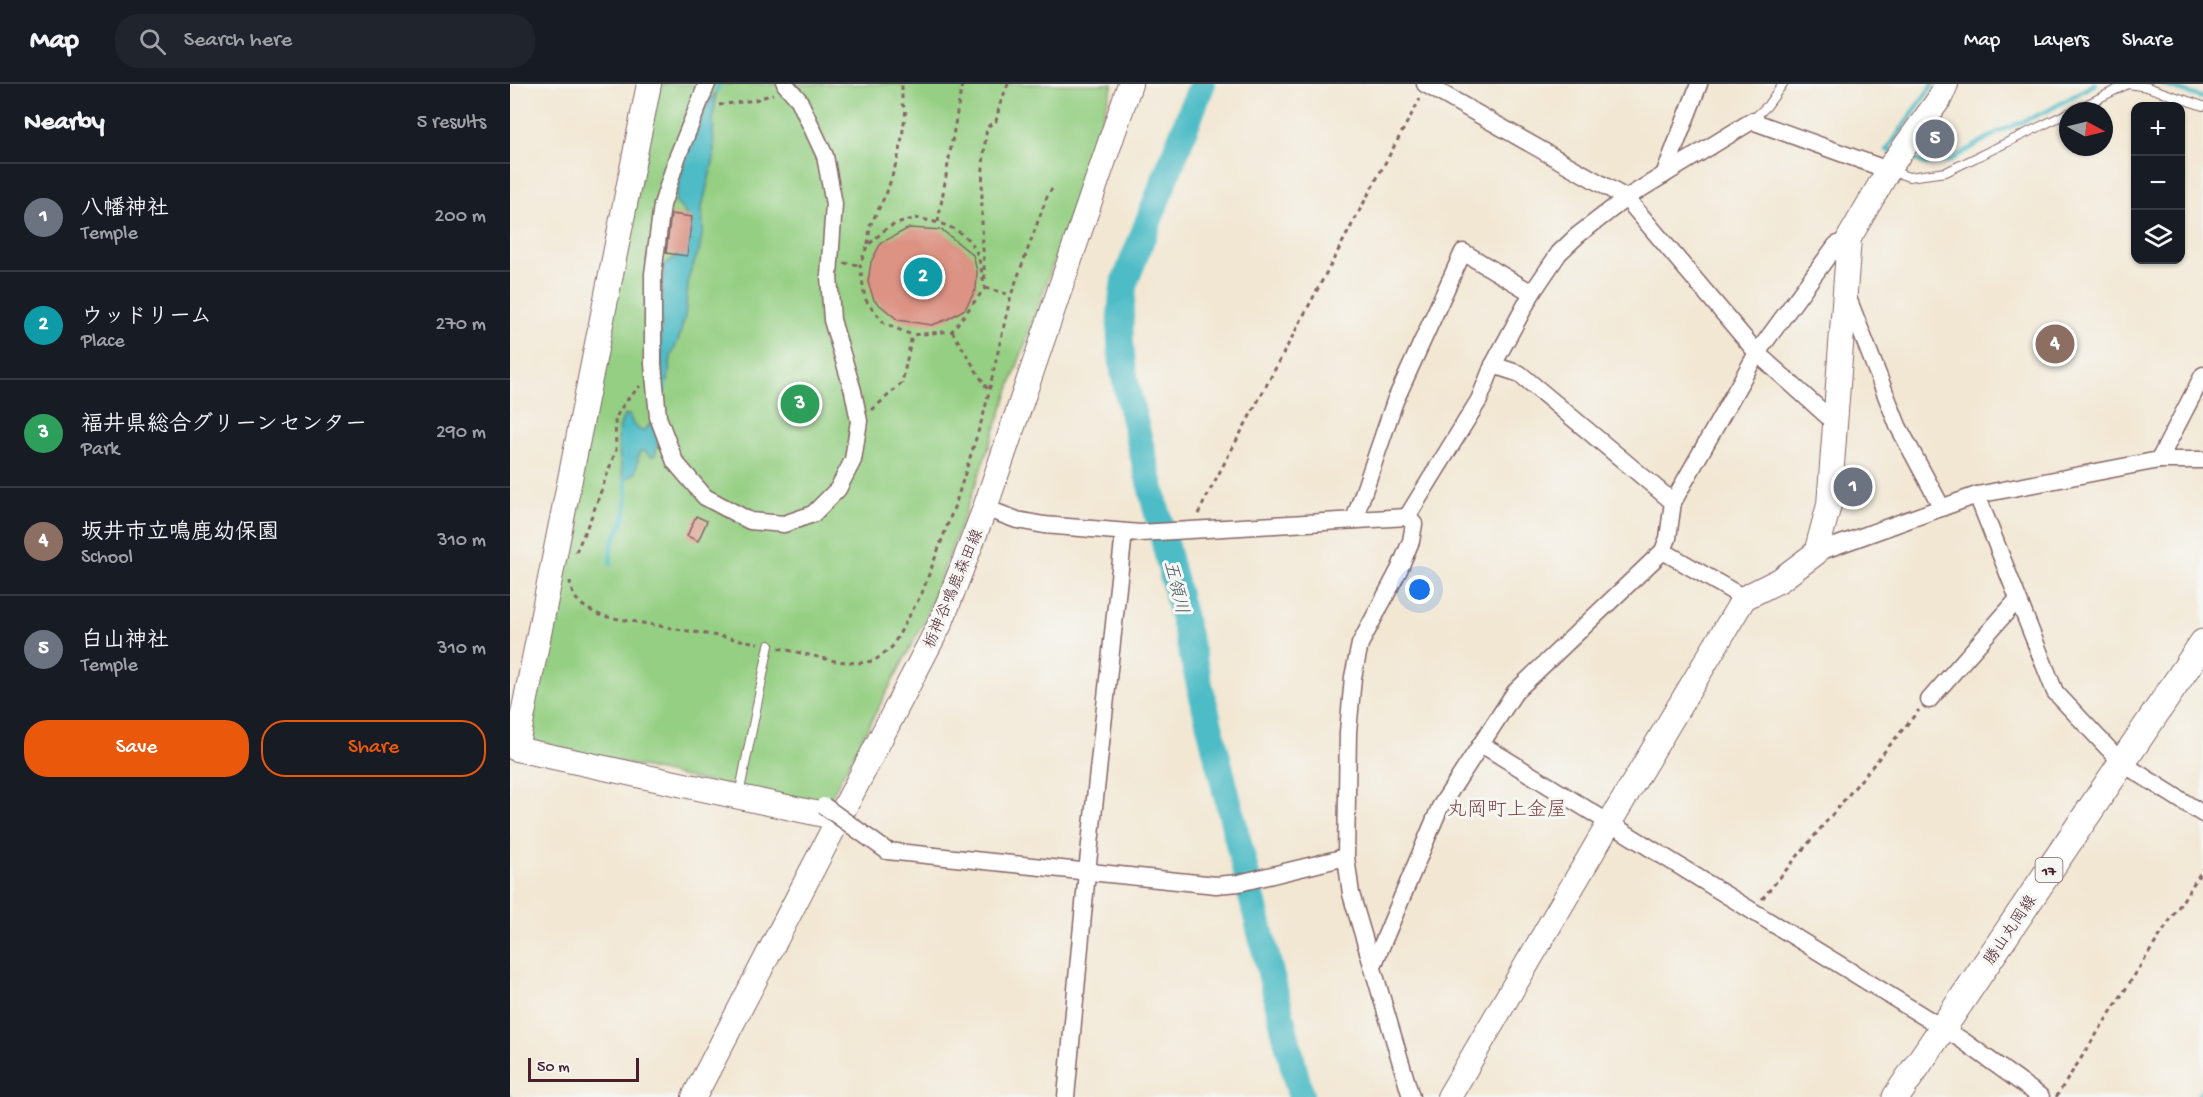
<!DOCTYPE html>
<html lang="en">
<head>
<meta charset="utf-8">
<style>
	:root { --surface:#171b24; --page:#20242c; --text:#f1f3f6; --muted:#9ea1a6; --line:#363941; --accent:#ea580c }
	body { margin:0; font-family:"Gochi Hand","Klee One",sans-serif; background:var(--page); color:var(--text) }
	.controls { position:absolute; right:18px; top:18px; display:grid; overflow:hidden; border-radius:12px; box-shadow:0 2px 4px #0004 }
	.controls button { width:54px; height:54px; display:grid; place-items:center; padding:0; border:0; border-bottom:2px solid var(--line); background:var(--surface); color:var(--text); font:30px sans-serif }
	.compass { position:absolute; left:1549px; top:18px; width:54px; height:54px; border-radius:50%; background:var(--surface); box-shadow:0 2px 4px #0004; rotate:97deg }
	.scale { position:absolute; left:18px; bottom:15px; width:111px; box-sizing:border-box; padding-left:6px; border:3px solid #4a1f2b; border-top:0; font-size:16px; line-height:21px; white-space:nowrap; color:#4a1f2b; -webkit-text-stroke:4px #f6f6f2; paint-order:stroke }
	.you { position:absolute; left:910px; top:506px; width:21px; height:21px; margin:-15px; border:4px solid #fff; border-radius:50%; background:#1a73e8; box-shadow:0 0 0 9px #1a73e833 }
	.badge { display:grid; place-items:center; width:39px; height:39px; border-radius:50%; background:var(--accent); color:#fff; font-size:20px; font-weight:700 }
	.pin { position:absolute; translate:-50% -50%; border:3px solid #fff; box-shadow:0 2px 6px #0006 }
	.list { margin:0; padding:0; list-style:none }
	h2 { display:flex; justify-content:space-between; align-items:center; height:78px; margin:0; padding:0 24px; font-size:26px }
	h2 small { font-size:20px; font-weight:400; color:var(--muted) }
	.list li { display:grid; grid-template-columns:39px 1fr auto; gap:18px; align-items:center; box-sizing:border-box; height:108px; padding:0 24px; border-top:2px solid var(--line) }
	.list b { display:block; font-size:22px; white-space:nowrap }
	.list p { margin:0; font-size:20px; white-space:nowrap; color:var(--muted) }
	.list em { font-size:20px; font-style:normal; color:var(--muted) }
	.actions { display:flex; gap:12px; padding:18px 24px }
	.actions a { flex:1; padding:14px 0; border:2px solid var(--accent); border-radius:24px; text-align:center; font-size:21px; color:var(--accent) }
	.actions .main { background:var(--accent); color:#fff }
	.icon { flex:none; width:33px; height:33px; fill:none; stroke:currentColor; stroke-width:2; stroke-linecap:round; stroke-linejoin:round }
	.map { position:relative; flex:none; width:1693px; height:1013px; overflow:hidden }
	header { display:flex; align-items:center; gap:36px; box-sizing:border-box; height:84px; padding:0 30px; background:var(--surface); border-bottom:2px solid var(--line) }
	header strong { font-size:28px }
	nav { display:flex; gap:33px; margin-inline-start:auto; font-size:21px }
	.search { width:420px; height:54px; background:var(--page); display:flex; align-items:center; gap:15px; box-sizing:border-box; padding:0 21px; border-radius:24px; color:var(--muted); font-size:22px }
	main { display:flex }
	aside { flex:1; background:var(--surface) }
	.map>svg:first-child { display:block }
	.green { fill:#95cf83; stroke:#707757; stroke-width:1.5 }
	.water { fill:#4ebcc6; stroke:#4c6e78; stroke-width:1.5 }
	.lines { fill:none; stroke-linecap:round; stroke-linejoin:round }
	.stream { stroke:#4ebcc6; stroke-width:4.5 }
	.river { stroke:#4ebcc6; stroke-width:27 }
	.building { fill:#dc9384 }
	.lane-casing { stroke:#856566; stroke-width:10 }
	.street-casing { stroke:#856566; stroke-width:19 }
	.secondary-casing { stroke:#856566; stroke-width:26 }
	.primary-casing { stroke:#856566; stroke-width:29 }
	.path { stroke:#856566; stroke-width:3; stroke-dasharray:4.5 4.5; stroke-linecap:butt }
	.lane { stroke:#fff; stroke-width:8 }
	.street { stroke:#fff; stroke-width:16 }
	.secondary { stroke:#fff; stroke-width:24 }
	.primary { stroke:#fff; stroke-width:27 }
	.street-bridge-casing { stroke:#856566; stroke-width:19; stroke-linecap:butt }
	.street-bridge { stroke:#fff; stroke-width:16 }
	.labels { text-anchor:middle; stroke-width:6; stroke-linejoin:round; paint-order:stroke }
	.shield { fill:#f6f6f2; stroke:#7e6067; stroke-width:1.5 }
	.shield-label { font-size:15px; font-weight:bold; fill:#4a1f2b }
	.street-label { font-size:16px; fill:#4a1f2b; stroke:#f6f6f2 }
	.water-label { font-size:18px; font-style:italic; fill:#4b5661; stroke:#f6f6f2 }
	.quarter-label { font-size:20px; fill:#7d484a; stroke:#f6f6f2 }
</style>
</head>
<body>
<header>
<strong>Map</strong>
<div class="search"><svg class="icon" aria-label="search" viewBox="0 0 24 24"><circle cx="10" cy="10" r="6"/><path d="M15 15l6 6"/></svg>Search here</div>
<nav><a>Map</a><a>Layers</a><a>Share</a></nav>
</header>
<main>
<aside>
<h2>Nearby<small>5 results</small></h2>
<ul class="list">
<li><span class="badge" style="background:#6b7280">1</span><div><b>八幡神社</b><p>Temple</p></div><em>200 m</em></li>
<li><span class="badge" style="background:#0f9aa8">2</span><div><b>ウッドリーム</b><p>Place</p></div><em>270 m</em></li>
<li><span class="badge" style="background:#2e9e5b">3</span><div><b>福井県総合グリーンセンター</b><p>Park</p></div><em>290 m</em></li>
<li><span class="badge" style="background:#8d6e63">4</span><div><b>坂井市立鳴鹿幼保園</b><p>School</p></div><em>310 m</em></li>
<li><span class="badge" style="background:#6b7280">5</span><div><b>白山神社</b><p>Temple</p></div><em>310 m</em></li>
</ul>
<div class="actions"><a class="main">Save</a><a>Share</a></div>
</aside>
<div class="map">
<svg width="1693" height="1013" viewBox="0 0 1693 1013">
	<rect width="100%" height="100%" fill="#f6f6f2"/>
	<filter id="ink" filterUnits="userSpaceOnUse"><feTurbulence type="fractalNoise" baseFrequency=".0167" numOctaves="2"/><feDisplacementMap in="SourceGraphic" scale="12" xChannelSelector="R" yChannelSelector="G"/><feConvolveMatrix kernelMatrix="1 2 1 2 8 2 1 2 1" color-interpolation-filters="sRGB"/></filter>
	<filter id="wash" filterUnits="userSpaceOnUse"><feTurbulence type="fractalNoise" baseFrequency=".008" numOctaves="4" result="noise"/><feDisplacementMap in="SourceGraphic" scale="24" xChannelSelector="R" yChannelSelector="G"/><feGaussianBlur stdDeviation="1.35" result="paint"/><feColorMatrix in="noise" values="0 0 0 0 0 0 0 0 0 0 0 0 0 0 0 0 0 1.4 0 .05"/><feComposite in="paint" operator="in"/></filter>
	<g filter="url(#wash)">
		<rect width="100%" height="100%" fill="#f2e7d3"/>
		<!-- green -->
		<polygon class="green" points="150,0 603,0 554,149 465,402 415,536 321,713 309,718 193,697 26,659 15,645"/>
		<!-- water -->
		<g class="water">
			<path d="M 206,7 L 203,38 L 204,74 L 192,123 L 193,146 L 189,167 L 179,191 L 175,232 L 168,257 L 161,272 L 158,298 L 152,297 C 150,258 150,220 154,181 C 178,166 175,160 178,133 L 165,117 C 170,85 188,34 206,7 Z"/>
			<path d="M 115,331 L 119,331 L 123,340 L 131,347 L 135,346 L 142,338 L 148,356 L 145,372 L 141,372 L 134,367 L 129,368 L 126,388 L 118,394 L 113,394 C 111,373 102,350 115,331 Z"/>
		</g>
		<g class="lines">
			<!-- stream -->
			<g class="stream">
				<polyline points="1651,0 1693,14"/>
				<polyline points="206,7 210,0"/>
				<polyline points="1383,68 1377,66 1423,0"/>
				<polyline points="1397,72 1416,80 1439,77 1486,49 1537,27 1585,0"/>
				<polyline points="153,312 155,298"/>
				<path d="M 101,480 C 98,455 108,454 114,434 C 118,421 117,407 115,394"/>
				<polyline points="0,1013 1,1013"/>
				<polyline points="1687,1013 1693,1004"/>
			</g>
			<!-- river -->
			<path class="river" d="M 692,0 L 614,200 C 608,240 609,267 617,306 L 791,1013"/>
		</g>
		<g id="blocks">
			<!-- building -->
			<g class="building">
				<polygon points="161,130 182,133 177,172 156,169"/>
				<polygon points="399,144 432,146 463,171 467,187 466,205 455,225 438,235 422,241 388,236 364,216 358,198 361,178 371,159"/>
				<polygon points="186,432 197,437 188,457 177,452"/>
			</g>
		</g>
	</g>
	<g filter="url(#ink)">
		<use href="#blocks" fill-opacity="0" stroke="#856566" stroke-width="1.5"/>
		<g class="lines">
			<!-- lane casing -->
			<g class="lane-casing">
				<g id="lane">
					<polyline points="1563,27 1618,0 1637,3 1693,22"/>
					<polyline points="1240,38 1257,22 1273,0"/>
					<polyline points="1381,87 1399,93 1436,88 1558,29"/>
					<polyline points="229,711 259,561"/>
				</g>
			</g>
			<!-- street casing -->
			<g class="street-casing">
				<g id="street">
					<polyline points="197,0 167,74 152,121 143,190 143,280 148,333 165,378 195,413 240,437 274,440 303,430 328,405 343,376 349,337 343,307 322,236 319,192 324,120 315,72 289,16 275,0"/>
					<polyline points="915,0 1116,114 1247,269 1325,339"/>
					<polyline points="1154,91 1189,0"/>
					<polyline points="1338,214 1388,342 1432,424"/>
					<polyline points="983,281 1010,290 1163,418"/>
					<polyline points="1649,376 1693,291"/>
					<polyline points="1467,411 1545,608 1612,679 1693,730"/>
					<polyline points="475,424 507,436 534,441 630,449 897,433"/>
					<polyline points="844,436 885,317 953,168 1022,209"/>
					<polyline points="1153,467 1234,514"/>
					<polyline points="1306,469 1467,411 1649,376 1693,376"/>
					<polyline points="1419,616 1508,515"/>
					<polyline points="971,660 1452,956 1531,1013"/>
					<polyline points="377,767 706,801 729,799 836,773"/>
					<polyline points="863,882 930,723 1005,608 1153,467 1158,454 1163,418 1247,269 1326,161 1339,154"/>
					<polyline points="556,1013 577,788 614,448"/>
					<polyline points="901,1013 841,810 836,773 838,648 843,593 850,560 889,486 901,457 904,440 897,433 969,316 983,281 1022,209 1049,169 1068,151 1116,114 1242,37 1378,86"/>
				</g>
			</g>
			<!-- secondary casing -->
			<g class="secondary-casing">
				<g id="secondary">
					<polyline points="139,0 6,665 328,734"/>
					<polyline points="184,1013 431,538 475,424 620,0"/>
					<polyline points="939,1013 1100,738 1234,514 1270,496 1306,469 1319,421 1339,154 1382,80 1430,14 1436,0"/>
				</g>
			</g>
			<!-- primary casing -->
			<g class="primary-casing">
				<polyline id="primary" points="1386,1013 1693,559"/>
			</g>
			<!-- path -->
			<g class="path">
				<polyline points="209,21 245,16 263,10"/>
				<path d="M 405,134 C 429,138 453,143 466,167 C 471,178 472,193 475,204 L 442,247 L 402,251 L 374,239 L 355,215 L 350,181 L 357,162 L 378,143 Z"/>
				<polyline points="428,138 452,0"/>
				<polyline points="358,160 360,142 377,108 390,67 396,25 392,20 392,0"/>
				<polyline points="334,179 350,181"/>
				<path d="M 475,195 C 471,144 470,94 477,43 L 486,37 L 490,20 L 498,0"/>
				<polyline points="475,204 501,211"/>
				<polyline points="442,247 478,306"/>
				<polyline points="362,326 392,299 402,251"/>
				<path d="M 688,430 C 712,382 738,336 763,289 C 812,197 860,106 910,15"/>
				<polyline points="66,468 83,429 106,366 105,335 115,318 130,302"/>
				<path d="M 60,497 C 62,518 75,524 92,532 L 248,559"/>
				<polyline points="269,564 325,577 348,579 364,577 382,563 412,509 446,418 474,329 501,211 538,110 542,105"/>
				<polyline points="1252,815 1409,626"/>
				<polyline points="1546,1013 1693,785"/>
			</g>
			<!-- lane -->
			<use href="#lane" class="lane"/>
			<!-- street -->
			<use href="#street" class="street"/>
			<!-- secondary -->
			<use href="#secondary" class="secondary"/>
			<!-- primary -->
			<use href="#primary" class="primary"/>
			<!-- street-bridge casing -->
			<g class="street-bridge-casing">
				<polyline id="street-bridge" points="314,722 377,767"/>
			</g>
			<!-- street-bridge -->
			<use href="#street-bridge" class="street-bridge"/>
		</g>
	</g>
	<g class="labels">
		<!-- shield labels -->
		<rect class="shield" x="1525.5" y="774" width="27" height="24" rx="4.5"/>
		<g class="shield-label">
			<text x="1539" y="791">17</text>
		</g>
		<!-- street labels -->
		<g class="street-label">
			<text transform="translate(442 504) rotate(-67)" y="6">栃神谷鳴鹿森田線</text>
			<text transform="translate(1499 845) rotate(-56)" y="6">勝山丸岡線</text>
		</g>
		<!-- water labels -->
		<g class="water-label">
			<text transform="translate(667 503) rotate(76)" y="6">五領川</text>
		</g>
		<!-- quarter labels -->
		<g class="quarter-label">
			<text x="997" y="731">丸岡町上金屋</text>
		</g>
	</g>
</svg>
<div class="controls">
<button>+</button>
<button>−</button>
<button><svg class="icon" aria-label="layers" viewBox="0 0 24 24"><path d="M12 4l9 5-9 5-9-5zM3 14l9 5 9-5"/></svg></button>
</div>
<svg class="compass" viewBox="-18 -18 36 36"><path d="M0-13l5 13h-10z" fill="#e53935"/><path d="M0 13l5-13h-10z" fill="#9ea1a6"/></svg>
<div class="scale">50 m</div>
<div class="you"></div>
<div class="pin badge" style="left:1343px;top:403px;background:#6b7280">1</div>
<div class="pin badge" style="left:413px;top:193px;background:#0f9aa8">2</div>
<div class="pin badge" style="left:290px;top:320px;background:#2e9e5b">3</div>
<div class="pin badge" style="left:1545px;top:260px;background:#8d6e63">4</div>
<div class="pin badge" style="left:1425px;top:55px;background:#6b7280">5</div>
</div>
</main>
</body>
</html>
